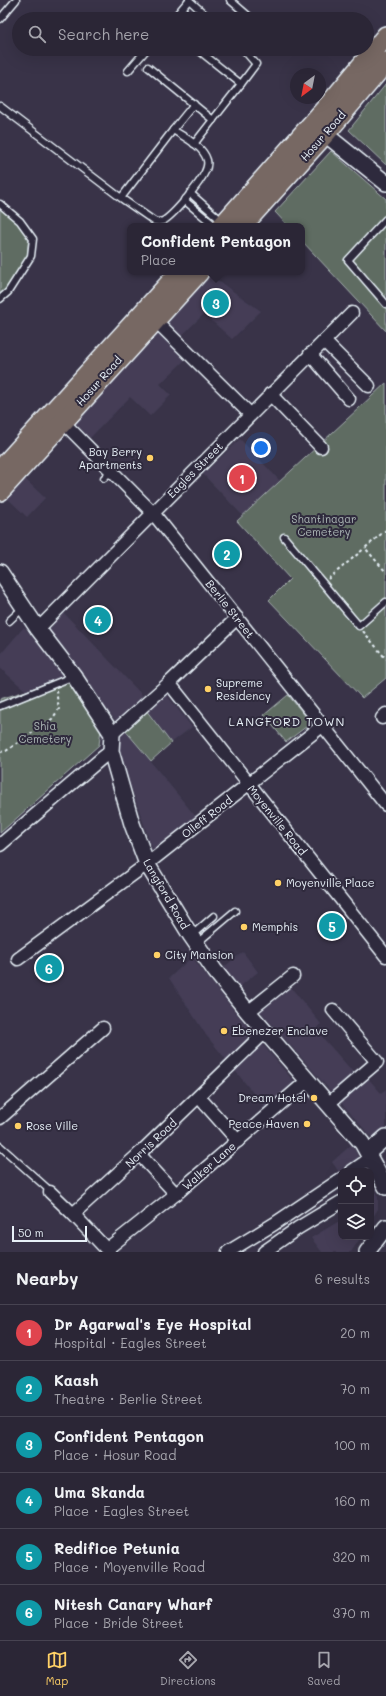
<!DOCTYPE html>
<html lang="en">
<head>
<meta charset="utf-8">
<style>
	:root { --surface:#2b2636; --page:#373242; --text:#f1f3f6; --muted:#a6a5ad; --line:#474351; --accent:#ffd166 }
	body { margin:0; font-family:Mali,sans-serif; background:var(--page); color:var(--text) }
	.controls { position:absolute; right:12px; bottom:12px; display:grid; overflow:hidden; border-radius:8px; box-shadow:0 4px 16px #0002 }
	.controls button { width:36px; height:36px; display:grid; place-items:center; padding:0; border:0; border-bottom:1px solid var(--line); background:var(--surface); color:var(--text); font:20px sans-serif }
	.compass { position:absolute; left:290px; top:68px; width:36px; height:36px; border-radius:50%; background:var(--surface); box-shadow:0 4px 16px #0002; rotate:212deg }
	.scale { position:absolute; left:12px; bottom:10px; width:75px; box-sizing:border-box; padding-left:4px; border:2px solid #e8f1f8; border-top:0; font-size:11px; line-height:14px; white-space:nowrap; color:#e8f1f8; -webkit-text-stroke:3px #2f2a3d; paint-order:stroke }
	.you { position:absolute; left:261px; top:448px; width:14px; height:14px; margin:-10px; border:3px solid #fff; border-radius:50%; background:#1a73e8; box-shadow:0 0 0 6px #1a73e833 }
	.badge { display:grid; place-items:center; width:26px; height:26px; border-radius:50%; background:var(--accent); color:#fff; font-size:13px; font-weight:700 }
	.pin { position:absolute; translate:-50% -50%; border:2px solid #fff; box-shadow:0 1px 4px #0006 }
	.popup { position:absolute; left:127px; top:223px; width:178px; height:52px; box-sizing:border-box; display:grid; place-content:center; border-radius:8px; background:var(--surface); filter:drop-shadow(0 1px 3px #0005); font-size:13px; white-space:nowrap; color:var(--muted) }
	.popup b { font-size:15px; color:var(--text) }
	.popup::after { content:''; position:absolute; left:50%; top:100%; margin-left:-8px; border:8px solid transparent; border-top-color:var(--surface) }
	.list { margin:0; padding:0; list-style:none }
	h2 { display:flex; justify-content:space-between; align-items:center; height:52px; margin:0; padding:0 16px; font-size:17px }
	h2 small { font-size:13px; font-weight:400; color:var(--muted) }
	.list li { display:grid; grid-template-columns:26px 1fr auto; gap:12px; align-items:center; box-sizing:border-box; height:56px; padding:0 16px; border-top:1px solid var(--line) }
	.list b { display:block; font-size:15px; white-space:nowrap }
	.list p { margin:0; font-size:13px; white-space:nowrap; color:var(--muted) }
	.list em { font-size:13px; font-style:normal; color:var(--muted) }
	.icon { flex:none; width:22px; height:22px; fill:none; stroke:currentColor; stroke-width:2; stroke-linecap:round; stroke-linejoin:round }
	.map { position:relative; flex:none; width:386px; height:1252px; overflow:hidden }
	.search { position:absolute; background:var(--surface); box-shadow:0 4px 16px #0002; left:12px; right:12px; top:12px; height:44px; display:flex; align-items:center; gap:10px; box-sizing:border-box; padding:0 14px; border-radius:22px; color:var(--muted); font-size:15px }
	.sheet { height:388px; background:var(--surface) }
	nav { display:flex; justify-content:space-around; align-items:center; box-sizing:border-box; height:56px; border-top:1px solid var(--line); background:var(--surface); font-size:11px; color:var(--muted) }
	nav a { display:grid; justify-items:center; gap:2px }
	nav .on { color:var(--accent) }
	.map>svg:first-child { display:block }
	.built { fill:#443e56 }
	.green { fill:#5e6c62; stroke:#a3aead }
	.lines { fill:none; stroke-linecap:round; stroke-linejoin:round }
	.service-casing { stroke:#e8f1f8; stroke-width:9 }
	.minor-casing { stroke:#e8f1f8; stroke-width:15 }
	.tertiary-casing { stroke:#e8f1f8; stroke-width:18 }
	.primary-casing { stroke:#e8f1f8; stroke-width:22 }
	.path { stroke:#e8f1f8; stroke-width:2; stroke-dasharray:3 3; stroke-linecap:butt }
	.service { stroke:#2f2a3d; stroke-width:6 }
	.minor { stroke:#2f2a3d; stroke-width:12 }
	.tertiary { stroke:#2f2a3d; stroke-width:15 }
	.primary { stroke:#776864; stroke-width:19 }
	.poi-dot { fill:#ffd166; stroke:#2f2a3d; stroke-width:1.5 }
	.labels { text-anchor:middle; stroke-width:4; stroke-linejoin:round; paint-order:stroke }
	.street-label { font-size:11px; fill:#e8f1f8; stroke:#2f2a3d }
	.poi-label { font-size:11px; fill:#e8f1f8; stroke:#2f2a3d; text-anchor:start }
	.park-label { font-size:11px; fill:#aab5b4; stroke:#2f2a3d }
	.neighbourhood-label { font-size:12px; letter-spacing:1px; fill:#e8f1f8; stroke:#2f2a3d }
</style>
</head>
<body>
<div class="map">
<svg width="386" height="1252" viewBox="0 0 386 1252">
	<rect width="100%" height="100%" fill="#393348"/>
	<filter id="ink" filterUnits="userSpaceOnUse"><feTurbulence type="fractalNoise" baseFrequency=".025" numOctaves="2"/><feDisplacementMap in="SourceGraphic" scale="8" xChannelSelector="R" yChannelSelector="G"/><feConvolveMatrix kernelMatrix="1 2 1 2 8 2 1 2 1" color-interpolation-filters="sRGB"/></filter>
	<g filter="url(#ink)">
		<!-- built -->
		<g class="built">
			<polygon points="207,273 261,311 232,339 204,314 173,344 187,358 160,384 171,395 150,416 130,397 90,438 71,419"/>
			<polygon points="240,439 280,481 243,516 203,474"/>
			<polygon points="24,478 45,498 27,517 6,497"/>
			<polygon points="64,613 143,696 116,721 45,633"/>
			<polygon points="24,627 65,676 26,691 0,668 0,655"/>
			<polygon points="165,693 192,727 171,743 146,710"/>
			<polygon points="124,729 196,817 153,851 117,746"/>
			<polygon points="243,952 258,972 238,988 224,967"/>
			<polygon points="192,957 240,1018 296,1084 267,1110 206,1035 169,978"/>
			<polygon points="284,979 321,1024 316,1030 354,1073 360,1069 381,1093 386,1089 386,1128 373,1139 253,1003"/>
			<polygon points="352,1144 365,1171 341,1171 341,1175 332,1162"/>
			<polygon points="371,1183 378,1197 378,1209 371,1220"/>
			<polygon points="341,1220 341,1237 361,1237 351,1252 322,1252 311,1238"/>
		</g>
		<!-- green -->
		<g class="green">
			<polygon points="386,84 386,165 349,130"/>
			<polygon points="331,151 386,199 386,331 302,241 302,226 288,226 275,212"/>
			<polygon points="0,208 29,232 27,260 6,290 0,296"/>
			<polygon points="386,383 386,678 362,698 269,600 290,579 237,521"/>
			<polygon points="65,676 101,729 99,745 0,833 0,699 26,691"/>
			<polygon points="288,695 311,723 286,742 264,715"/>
			<polygon points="146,710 171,743 151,761 124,729"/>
		</g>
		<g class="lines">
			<!-- service casing -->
			<g class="service-casing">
				<g id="service">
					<polyline points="189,0 210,19"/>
					<polyline points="230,0 252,19"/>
					<polyline points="0,19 16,0"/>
					<polyline points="173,19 189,0"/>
					<polyline points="148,67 213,120"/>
					<polyline points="128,71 147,49"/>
					<polyline points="241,84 256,64 243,49"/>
					<path d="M 0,106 L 121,198 L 154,221 C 158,222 160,222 163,221 C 174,215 200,183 205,172 C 207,168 208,164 207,160 C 203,146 184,137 173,130 L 121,198"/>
					<polyline points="173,130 194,104"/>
					<polyline points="194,144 241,84 197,49"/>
					<polyline points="190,193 223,222"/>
					<polyline points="184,200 215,226"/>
					<polyline points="0,204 20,221 33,239 31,256 8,292 0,299"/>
					<polyline points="386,219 348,260 386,304"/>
					<polyline points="104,478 111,471"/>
					<polyline points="284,537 359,626 386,602"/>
					<polyline points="9,621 24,607"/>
					<polyline points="0,706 74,676"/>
					<polyline points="191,936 214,916"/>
					<polyline points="197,943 235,911"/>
					<polyline points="0,1146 47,1188 50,1192"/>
				</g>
			</g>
			<!-- minor casing -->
			<g class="minor-casing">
				<g id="minor">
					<polyline points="155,320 250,414"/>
					<polyline points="324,341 369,386"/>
					<polyline points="310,354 349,399"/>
					<polyline points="270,394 321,447"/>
					<polyline points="63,422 153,513 386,805"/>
					<polyline points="38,629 352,313"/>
					<polyline points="169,683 386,956"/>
					<polyline points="382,718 386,714"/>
					<polyline points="112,734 169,683 237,618"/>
					<polyline points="0,845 102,758 111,751"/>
					<polyline points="18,959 147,864 322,726"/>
					<polyline points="248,1012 293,976"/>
					<polyline points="199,1097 238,1141"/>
					<polyline points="328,1104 377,1062 333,1010"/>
					<polyline points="0,1118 103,1028"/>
					<polyline points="139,1154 176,1194"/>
					<polyline points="352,1171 371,1158"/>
					<polyline points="50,1192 73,1214"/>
					<polyline points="107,1249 176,1194 308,1080"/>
					<polyline points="109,1252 73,1214 139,1154 265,1032"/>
					<polyline points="228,1252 274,1224 341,1179"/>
					<polyline points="264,1252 298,1228 341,1202"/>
				</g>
			</g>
			<!-- tertiary casing -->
			<g class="tertiary-casing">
				<g id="tertiary">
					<polyline points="325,134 386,183"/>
					<polyline points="0,572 38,629 74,676 112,734 111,751 132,824 147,864 191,936 215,971 248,1012 362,1143 386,1187"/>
					<polyline points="368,1153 386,1137"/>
					<polyline points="367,1252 386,1227"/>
				</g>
			</g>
			<!-- primary casing -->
			<g class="primary-casing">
				<g id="primary">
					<polyline points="222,226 333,100 386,36"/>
					<polyline points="242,226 325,134 386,62"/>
					<polyline points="0,470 180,272"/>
					<polyline points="0,491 199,272"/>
				</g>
			</g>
			<!-- path -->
			<g class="path">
				<polyline points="386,530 365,548 386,572"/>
				<polyline points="328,579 365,548"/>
				<polyline points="363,631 386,659"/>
				<polyline points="0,752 6,751 52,719 59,709 56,691"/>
			</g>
			<!-- service -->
			<use href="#service" class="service"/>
			<!-- minor -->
			<use href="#minor" class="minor"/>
			<!-- tertiary -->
			<use href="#tertiary" class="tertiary"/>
			<!-- primary -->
			<use href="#primary" class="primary"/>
		</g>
	</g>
	<!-- markers -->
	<g class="poi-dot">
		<circle cx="150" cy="458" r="4"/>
		<circle cx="208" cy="689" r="4"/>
		<circle cx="278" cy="883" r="4"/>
		<circle cx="244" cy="927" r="4"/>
		<circle cx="157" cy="955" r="4"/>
		<circle cx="224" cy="1031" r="4"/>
		<circle cx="314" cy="1098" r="4"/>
		<circle cx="307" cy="1124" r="4"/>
		<circle cx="18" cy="1126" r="4"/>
	</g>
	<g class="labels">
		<!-- street labels -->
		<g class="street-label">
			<text transform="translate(323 136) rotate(-49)" y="4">Hosur Road</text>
			<text transform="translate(99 381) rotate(-48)" y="4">Hosur Road</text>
			<text transform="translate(195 470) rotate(-45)" y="4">Eagles Street</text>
			<text transform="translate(230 609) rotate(52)" y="4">Berlie Street</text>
			<text transform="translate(207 817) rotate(-38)" y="4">Olleff Road</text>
			<text transform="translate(277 820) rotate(51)" y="4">Moyenville Road</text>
			<text transform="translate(166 894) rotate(60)" y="4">Langford Road</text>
			<text transform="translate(151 1143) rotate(-43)" y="4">Norris Road</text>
			<text transform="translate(209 1166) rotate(-41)" y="4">Walker Lane</text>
		</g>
		<!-- poi labels -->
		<g class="poi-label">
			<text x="142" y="456" text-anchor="end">Bay Berry<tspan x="142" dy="13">Apartments</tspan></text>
			<text x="216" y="687">Supreme<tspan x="216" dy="13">Residency</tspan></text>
			<text x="286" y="887">Moyenville Place</text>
			<text x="252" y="931">Memphis</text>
			<text x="165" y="959">City Mansion</text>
			<text x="232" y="1035">Ebenezer Enclave</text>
			<text x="306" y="1102" text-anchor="end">Dream Hotel</text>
			<text x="299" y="1128" text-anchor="end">Peace Haven</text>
			<text x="26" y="1130">Rose Ville</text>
		</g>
		<!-- park labels -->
		<g class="park-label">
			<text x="324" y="523">Shantinagar<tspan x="324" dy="13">Cemetery</tspan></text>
			<text x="45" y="730">Shia<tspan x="45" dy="13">Cemetery</tspan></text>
		</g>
		<!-- neighbourhood labels -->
		<g class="neighbourhood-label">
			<text x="287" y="726">LANGFORD TOWN</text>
		</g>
	</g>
</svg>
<div class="controls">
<button><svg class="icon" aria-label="locate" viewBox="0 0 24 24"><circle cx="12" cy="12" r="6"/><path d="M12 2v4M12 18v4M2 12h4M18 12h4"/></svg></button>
<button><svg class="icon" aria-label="layers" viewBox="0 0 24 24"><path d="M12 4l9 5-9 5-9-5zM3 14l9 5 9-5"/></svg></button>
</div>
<svg class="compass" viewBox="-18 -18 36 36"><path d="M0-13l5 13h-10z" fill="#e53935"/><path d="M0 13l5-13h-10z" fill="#a6a5ad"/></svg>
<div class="scale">50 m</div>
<div class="you"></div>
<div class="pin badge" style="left:242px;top:478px;background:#e0444e">1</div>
<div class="pin badge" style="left:227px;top:554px;background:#0f9aa8">2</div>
<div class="pin badge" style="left:216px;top:303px;background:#0f9aa8">3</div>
<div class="popup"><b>Confident Pentagon</b>Place</div>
<div class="pin badge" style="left:98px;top:620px;background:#0f9aa8">4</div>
<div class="pin badge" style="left:332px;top:926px;background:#0f9aa8">5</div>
<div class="pin badge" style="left:49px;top:968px;background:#0f9aa8">6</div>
<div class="search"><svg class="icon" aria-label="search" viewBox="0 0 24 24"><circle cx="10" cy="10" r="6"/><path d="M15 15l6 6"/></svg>Search here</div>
</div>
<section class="sheet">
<h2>Nearby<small>6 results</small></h2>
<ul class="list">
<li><span class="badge" style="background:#e0444e">1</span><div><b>Dr Agarwal's Eye Hospital</b><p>Hospital · Eagles Street</p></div><em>20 m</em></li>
<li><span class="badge" style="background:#0f9aa8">2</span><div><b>Kaash</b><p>Theatre · Berlie Street</p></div><em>70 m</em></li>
<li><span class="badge" style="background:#0f9aa8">3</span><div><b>Confident Pentagon</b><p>Place · Hosur Road</p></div><em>100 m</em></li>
<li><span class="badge" style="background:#0f9aa8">4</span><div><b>Uma Skanda</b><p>Place · Eagles Street</p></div><em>160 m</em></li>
<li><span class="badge" style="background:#0f9aa8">5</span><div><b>Redifice Petunia</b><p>Place · Moyenville Road</p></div><em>320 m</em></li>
<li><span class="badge" style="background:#0f9aa8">6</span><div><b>Nitesh Canary Wharf</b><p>Place · Bride Street</p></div><em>370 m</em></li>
</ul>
</section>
<nav>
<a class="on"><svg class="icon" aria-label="map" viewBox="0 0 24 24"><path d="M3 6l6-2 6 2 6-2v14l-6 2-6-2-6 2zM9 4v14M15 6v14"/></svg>Map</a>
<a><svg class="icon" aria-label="directions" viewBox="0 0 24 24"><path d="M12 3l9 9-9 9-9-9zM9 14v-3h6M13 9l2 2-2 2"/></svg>Directions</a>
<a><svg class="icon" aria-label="saved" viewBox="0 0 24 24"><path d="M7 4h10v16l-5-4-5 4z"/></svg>Saved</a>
</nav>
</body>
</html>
